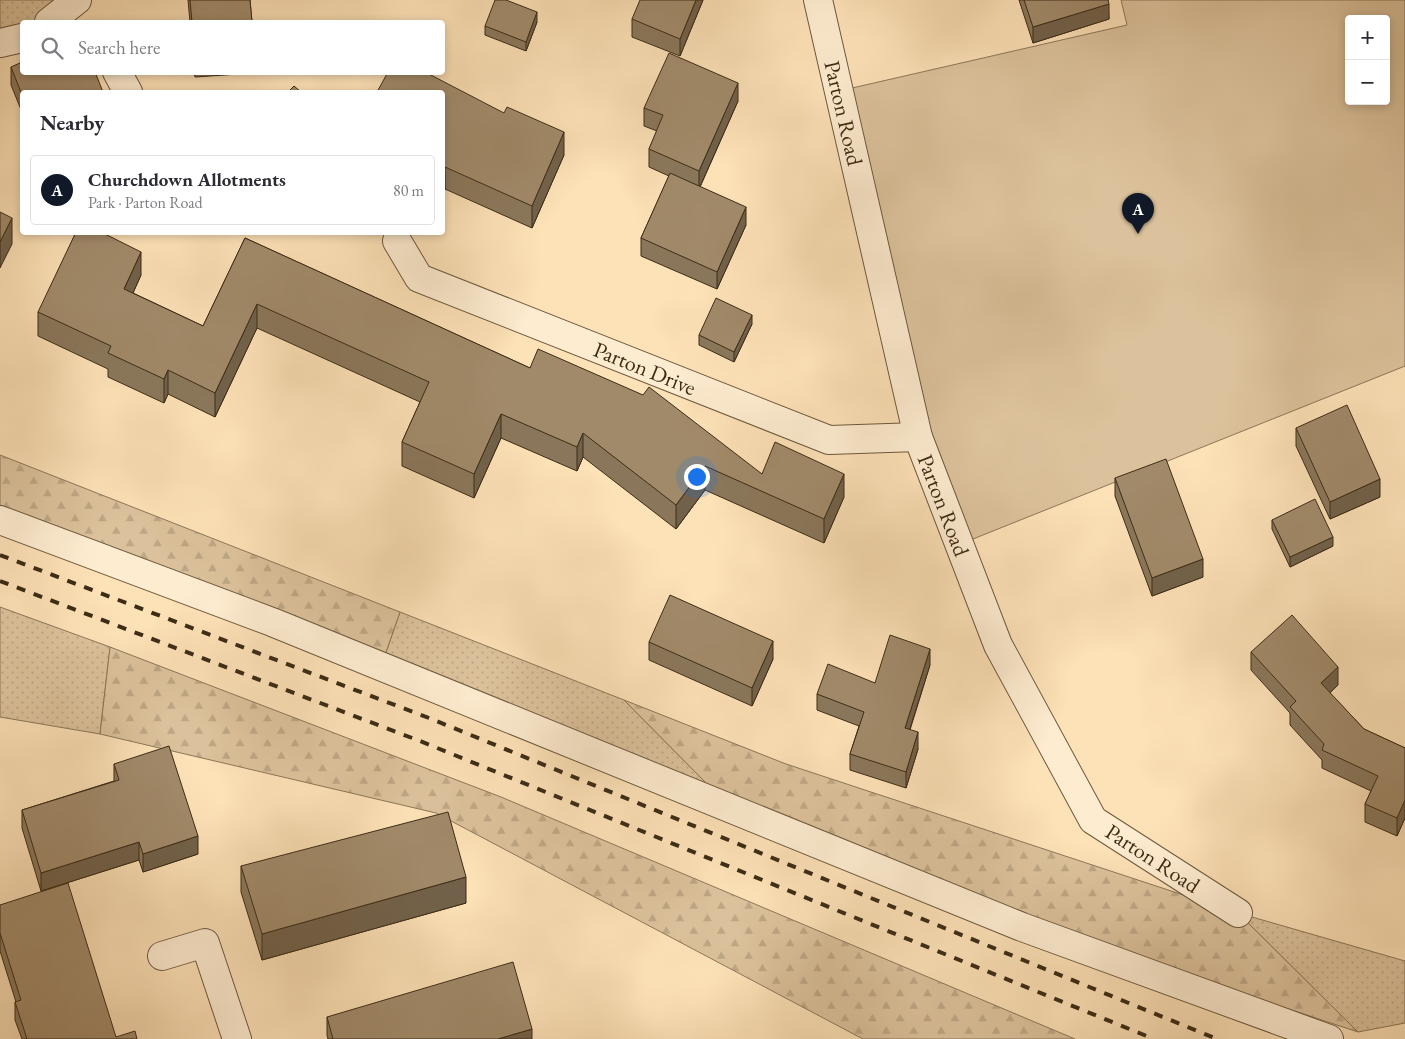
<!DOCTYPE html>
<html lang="en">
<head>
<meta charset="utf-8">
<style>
	:root { --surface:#fff; --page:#f7f7f7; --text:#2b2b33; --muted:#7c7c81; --line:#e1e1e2; --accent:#111827 }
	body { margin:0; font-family:"EB Garamond",serif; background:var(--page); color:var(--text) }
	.controls { position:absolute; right:15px; top:15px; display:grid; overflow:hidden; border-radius:5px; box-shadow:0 2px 8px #0003 }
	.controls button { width:45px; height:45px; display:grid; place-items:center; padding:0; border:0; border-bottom:1px solid var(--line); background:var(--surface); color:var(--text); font:25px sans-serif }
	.you { position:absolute; left:696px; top:476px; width:18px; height:18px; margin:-12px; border:4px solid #fff; border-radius:50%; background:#1a73e8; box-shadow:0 0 0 8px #1a73e833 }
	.badge { display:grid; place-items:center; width:32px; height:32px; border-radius:50%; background:var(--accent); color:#fff; font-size:16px; font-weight:700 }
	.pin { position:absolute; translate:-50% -41px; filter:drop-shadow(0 1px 2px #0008) }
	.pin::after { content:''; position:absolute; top:26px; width:18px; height:15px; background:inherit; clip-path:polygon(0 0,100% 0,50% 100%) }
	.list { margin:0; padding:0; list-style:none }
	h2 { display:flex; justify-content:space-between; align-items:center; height:65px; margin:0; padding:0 20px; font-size:21px }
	h2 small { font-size:16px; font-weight:400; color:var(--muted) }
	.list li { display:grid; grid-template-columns:32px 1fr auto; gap:15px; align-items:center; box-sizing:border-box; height:70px; margin:0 10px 10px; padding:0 10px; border:1px solid var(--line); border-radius:5px }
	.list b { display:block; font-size:19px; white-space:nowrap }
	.list p { margin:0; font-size:16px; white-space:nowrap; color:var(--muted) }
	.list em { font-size:16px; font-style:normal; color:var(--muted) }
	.icon { flex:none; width:28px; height:28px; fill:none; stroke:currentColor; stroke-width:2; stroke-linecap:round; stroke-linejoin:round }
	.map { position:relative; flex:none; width:1405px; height:1039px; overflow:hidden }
	.search { position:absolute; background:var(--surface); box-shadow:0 2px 8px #0003; left:20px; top:20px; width:425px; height:55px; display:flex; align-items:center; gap:12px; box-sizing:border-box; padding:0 18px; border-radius:5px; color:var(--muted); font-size:19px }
	.panel { position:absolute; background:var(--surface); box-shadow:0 2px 8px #0003; left:20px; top:90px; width:425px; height:145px; border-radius:5px }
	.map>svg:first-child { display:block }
	.grass { fill:url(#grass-dots); stroke:#8c7759 }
	.forest { fill:url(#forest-firs); stroke:#8c7759 }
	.green { fill:#dcc29c; stroke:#8c7759; fill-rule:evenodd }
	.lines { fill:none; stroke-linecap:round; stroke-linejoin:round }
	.minor-casing { stroke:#6d593e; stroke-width:30 }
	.minor { stroke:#feecd0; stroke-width:28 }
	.rail { stroke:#3d2c16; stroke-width:4; stroke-dasharray:9 9; stroke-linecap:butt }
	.wall { fill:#8a775b; stroke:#3d2c16 }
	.shaded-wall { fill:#71614a; stroke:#3d2c16 }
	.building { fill:#a18a6a; stroke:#3d2c16 }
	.labels { text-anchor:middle; stroke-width:4; stroke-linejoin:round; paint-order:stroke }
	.street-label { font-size:22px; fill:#3d2c16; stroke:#feecd0 }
</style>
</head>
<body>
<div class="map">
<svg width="1405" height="1039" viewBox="0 0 1405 1039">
	<defs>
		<pattern id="grass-dots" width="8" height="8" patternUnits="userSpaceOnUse" patternTransform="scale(1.25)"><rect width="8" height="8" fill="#dcc29c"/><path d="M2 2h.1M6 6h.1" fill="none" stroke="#bea786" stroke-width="1.8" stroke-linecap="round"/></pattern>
		<pattern id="forest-firs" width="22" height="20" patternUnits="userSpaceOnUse" patternTransform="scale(1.25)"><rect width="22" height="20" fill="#dcc29c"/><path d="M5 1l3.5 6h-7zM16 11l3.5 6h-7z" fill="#bea786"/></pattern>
	</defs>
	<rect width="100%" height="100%" fill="#fde1b7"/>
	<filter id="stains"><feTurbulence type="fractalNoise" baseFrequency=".004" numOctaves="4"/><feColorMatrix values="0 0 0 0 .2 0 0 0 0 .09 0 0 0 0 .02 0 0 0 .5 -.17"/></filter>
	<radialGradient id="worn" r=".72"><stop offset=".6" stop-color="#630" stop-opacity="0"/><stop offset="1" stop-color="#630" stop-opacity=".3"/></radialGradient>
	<!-- grass -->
	<g class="grass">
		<polygon points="0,0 77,0 49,22 22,22 22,38 0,43"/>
		<polygon points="0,607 110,647 100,734 0,717"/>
		<polygon points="400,612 624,700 713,790 384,658"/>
		<polygon points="1238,913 1405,961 1405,1023 1358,1032"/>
	</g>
	<!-- forest -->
	<g class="forest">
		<polygon points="0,455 400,612 384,658 0,505"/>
		<polygon points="110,647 501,797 1075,1039 863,1039 436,813 100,734"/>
		<polygon points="624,700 786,764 1238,913 1358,1032 1137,959 713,790"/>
	</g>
	<!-- green -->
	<path class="green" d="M 1121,0 L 1405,0 L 1405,366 L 958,545 L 839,91 L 1127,25 ZM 1349,19 L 1386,19 L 1386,101 L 1349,101 Z"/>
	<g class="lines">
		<!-- minor casing -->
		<g class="minor-casing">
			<g id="minor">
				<polyline points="818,0 918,437 998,645 1093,820 1238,913"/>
				<polyline points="49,22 77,0"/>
				<polyline points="0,43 22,38"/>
				<polyline points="117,72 128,92"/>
				<polyline points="397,241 419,278 829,440 918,437"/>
				<polyline points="0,520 272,622 1022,927 1329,1039"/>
				<polyline points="162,956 205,943 237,1039"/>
			</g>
		</g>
		<!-- minor -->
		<use href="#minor" class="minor"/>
		<!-- rail -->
		<g class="rail">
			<polyline points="0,555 429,718 1217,1039"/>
			<polyline points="0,581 420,741 1154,1039"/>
		</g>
	</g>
	<!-- wall -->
	<g class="wall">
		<polygon points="188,0 250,0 252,22 190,22"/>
		<polygon points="703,0 680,56 632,37 632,19"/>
		<polygon points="1019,0 1108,0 1109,19 1033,43"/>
		<polygon points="537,22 526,51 485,35 485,26"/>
		<polygon points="11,67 22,92 22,112 11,85"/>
		<polygon points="194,72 254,72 254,73 195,77"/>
		<polygon points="442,92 564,155 532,228 445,189"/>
		<polygon points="738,101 700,187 746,225 717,289 641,256 641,238 669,176 649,167 649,149 657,131 644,126 644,108"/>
		<polygon points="245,238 762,474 844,497 824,543 705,490 676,529 583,457 577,471 501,438 474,498 402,466 402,442 420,402 257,328 215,417 168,394 164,403 108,377 108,369 38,336 38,312 141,275 133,293 203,326"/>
		<polygon points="752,324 734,362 699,345 699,335"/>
		<polygon points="1296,428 1380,497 1330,519 1296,446"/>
		<polygon points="1115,478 1203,577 1152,596 1115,496"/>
		<polygon points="1272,520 1333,546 1290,567 1272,529"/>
		<polygon points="649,642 773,659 752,706 649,660"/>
		<polygon points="1251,652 1338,685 1330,693 1364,729 1405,748 1405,818 1397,836 1365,822 1365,804 1371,791 1322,768 1322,760 1290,725 1290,713 1251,670"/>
		<polygon points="930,665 910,730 918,749 906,788 850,770 850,754 859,726 817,710 817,694 875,683"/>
		<polygon points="114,764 198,854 143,872 139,860 41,891 22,828 22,810 114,781"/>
		<polygon points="241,866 466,903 262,960 241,892"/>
		<polygon points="0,905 116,1037 137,1039 22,1039 15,1020 15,1002 16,1002 0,951"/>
		<polygon points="327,1017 532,1039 328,1039 327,1035"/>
	</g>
	<!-- shaded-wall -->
	<g class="shaded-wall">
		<polygon points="696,0 703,0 680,56 680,39"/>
		<polygon points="1109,4 1109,19 1033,43 1033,27"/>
		<polygon points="537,12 537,22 526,51 526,42"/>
		<polygon points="738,83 738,101 699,189 699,171"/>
		<polygon points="564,132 564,155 532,228 532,206"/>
		<polygon points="445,167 445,189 442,194 442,172"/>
		<polygon points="746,207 746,225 717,289 717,272"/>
		<polygon points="12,218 12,244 0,268 0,242"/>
		<polygon points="141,252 141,275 124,313 124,289"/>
		<polygon points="257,304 257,328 215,417 215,393"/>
		<polygon points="752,315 752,324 734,362 734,352"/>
		<polygon points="168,370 168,394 164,403 164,379"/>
		<polygon points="501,414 501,438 474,498 474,474"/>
		<polygon points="583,433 583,457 577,471 577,447"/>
		<polygon points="705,466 705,490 676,529 676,505"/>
		<polygon points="844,474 844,497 824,543 824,519"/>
		<polygon points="1380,479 1380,497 1330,519 1330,502"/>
		<polygon points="1333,537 1333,546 1290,567 1290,557"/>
		<polygon points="1203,559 1203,577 1152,596 1152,578"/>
		<polygon points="773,641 773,659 752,706 752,688"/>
		<polygon points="930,649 930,665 905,744 905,728"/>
		<polygon points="1338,667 1338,685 1321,701 1321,683"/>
		<polygon points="918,732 918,749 906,788 906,772"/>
		<polygon points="1405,800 1405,818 1397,836 1397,818"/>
		<polygon points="198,836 198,854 143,872 143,854"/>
		<polygon points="139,842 139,860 41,891 41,873"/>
		<polygon points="466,877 466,903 262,960 262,934"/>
		<polygon points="532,1029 532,1039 498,1039"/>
	</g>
	<!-- building -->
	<g class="building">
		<polygon points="190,0 250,0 252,22 192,22"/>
		<polygon points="495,0 506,0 537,12 526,42 485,26"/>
		<polygon points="640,0 696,0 680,39 632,19"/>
		<polygon points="1024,0 1108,0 1109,4 1033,27"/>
		<polygon points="669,53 738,83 699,171 649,149 663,115 644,108"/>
		<polygon points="22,62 22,72 95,72 103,92 22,92 22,95 11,67"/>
		<polygon points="388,72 425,72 504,113 507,107 564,132 532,206 445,167 442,172 442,92 377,92"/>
		<polygon points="294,86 301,92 288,92"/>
		<polygon points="670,173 746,207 717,272 641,238"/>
		<polygon points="0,212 12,218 0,242"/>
		<polygon points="76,232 101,232 141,252 124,289 203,326 245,238 530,368 538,349 643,395 649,387 762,474 775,442 844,474 824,519 705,466 676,505 583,433 577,447 501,414 474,474 402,442 429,382 257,304 215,393 168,370 164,379 108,353 111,346 38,312"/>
		<polygon points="716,298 752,315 734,352 699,335"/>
		<polygon points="1347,405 1380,479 1330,502 1296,428"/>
		<polygon points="1166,459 1203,559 1152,578 1115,478"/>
		<polygon points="1315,499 1333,537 1290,557 1272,520"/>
		<polygon points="670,595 773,641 752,688 649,642"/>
		<polygon points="1292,615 1338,667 1321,683 1364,729 1405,748 1405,800 1397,818 1365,804 1378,776 1322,750 1324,744 1290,707 1296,701 1251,652"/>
		<polygon points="890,635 930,649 905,728 918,732 906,772 850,754 864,712 817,694 828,664 875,683"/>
		<polygon points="169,746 198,836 143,854 139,842 41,873 22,810 119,780 114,764"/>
		<polygon points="448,812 466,877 262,934 241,866"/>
		<polygon points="68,883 116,1037 135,1031 137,1039 27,1039 15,1002 21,1000 0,933 0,905"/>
		<polygon points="513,962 532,1029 498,1039 333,1039 327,1017"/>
	</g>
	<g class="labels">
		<!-- street labels -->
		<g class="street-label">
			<text transform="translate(844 113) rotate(77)" y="8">Parton Road</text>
			<text transform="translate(645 368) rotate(22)" y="8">Parton Drive</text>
			<text transform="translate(944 505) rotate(69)" y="8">Parton Road</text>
			<text transform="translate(1153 858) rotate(33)" y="8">Parton Road</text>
		</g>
	</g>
	<rect width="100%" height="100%" filter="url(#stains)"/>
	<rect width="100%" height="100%" fill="url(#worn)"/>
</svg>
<div class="controls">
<button>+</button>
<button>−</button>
</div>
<div class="you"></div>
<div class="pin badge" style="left:1138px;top:234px">A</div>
<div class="search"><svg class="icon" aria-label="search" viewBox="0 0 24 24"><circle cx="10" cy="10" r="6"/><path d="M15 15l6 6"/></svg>Search here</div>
<section class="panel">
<h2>Nearby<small></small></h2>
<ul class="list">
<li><span class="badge">A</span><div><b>Churchdown Allotments</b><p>Park · Parton Road</p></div><em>80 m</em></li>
</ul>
</section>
</div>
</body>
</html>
